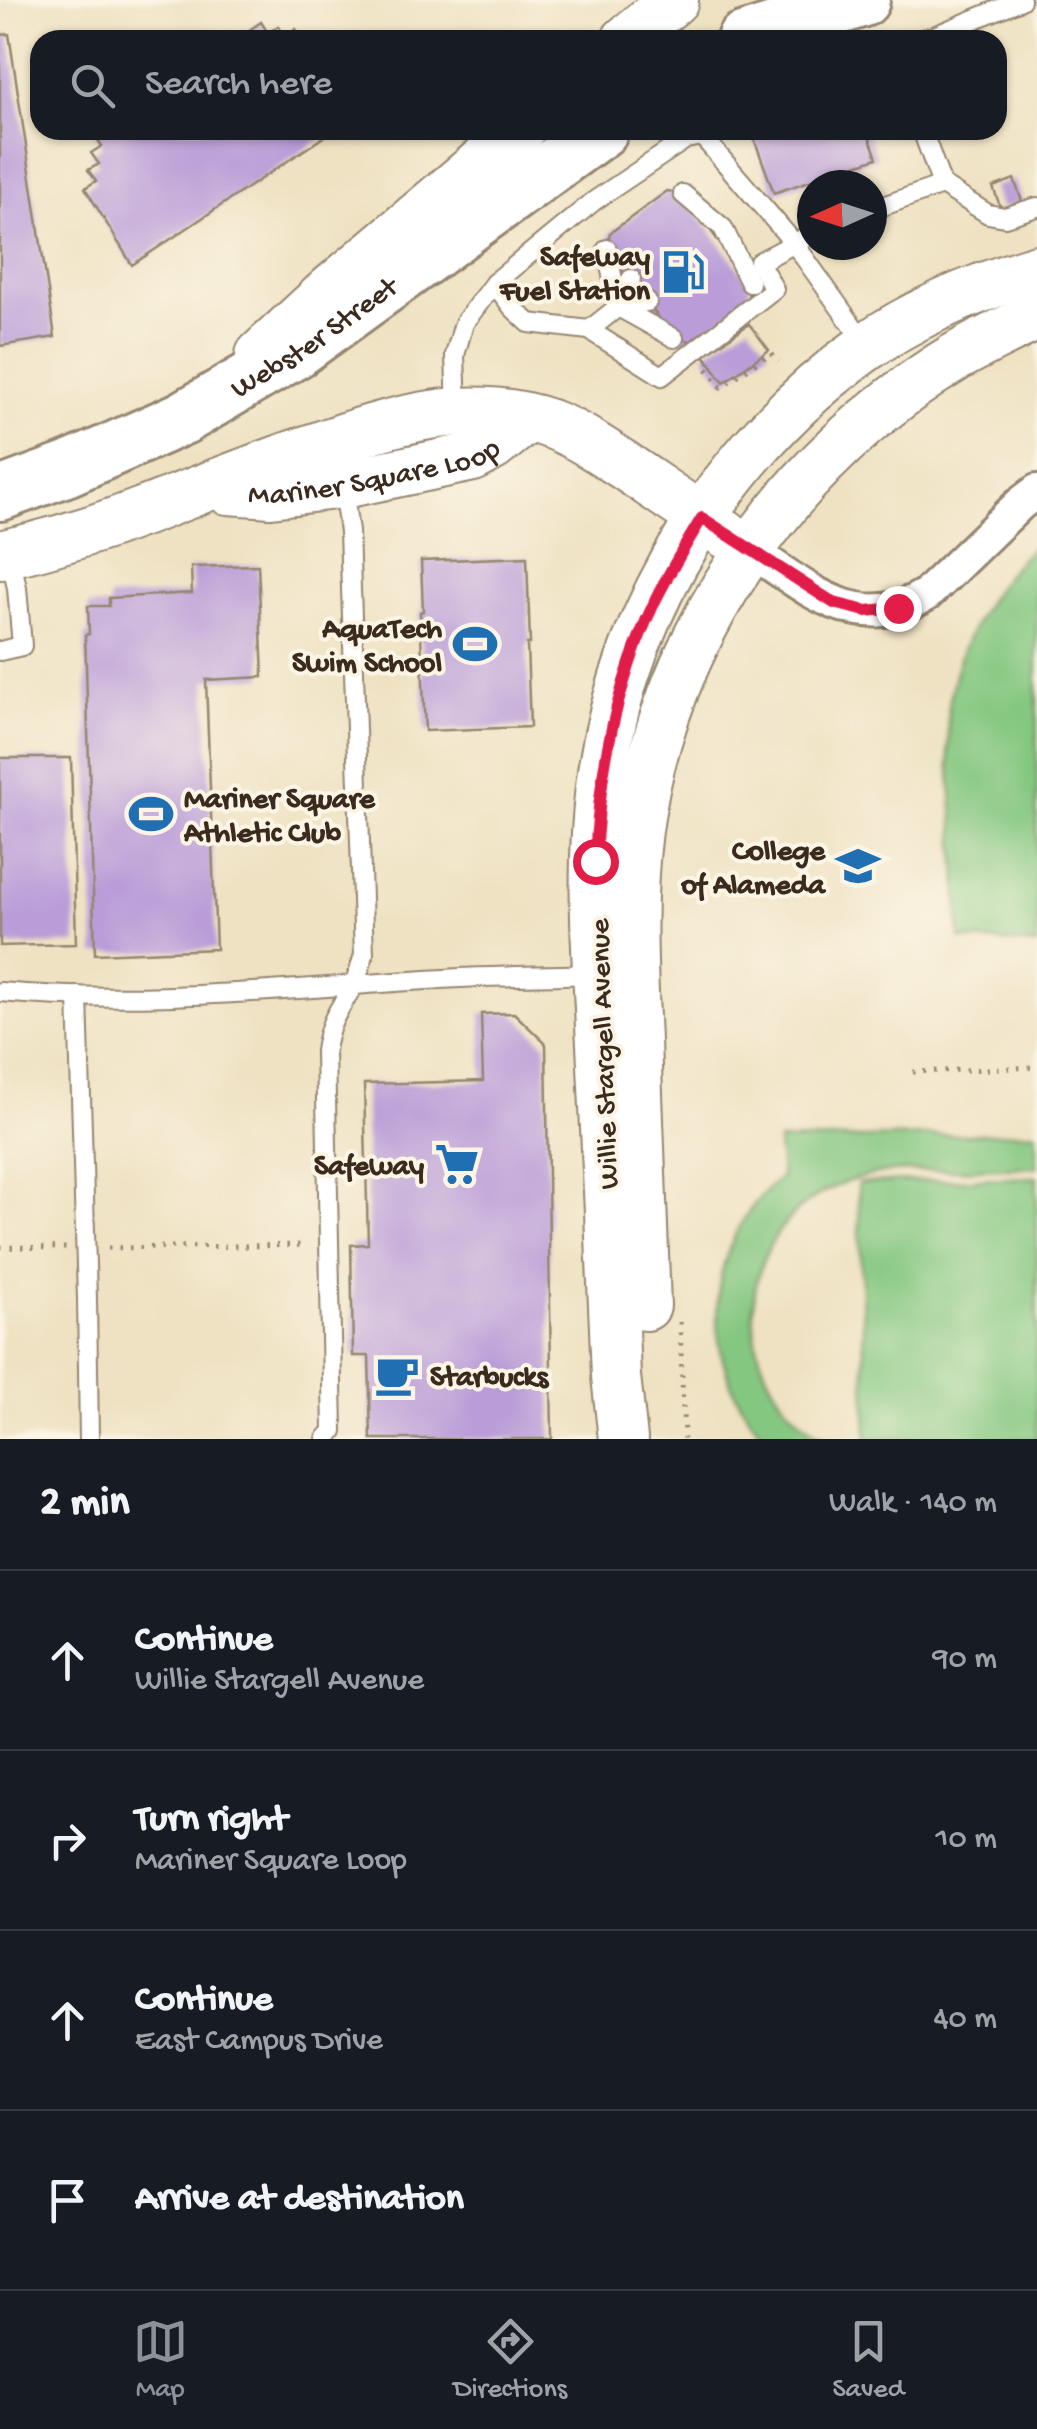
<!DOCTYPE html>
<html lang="en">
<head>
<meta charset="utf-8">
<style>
	:root { --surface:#171b24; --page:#242831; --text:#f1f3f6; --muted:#9ea1a6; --line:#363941; --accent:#8c9099 }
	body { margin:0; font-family:"Gochi Hand",sans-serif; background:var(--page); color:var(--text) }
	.compass { position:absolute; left:797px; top:170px; width:90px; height:90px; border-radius:50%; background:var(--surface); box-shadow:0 2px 8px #0004; rotate:267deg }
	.stop { position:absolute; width:30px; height:30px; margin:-22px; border:8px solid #e11d48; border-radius:50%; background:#fff }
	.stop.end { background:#e11d48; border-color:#fff; box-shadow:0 2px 10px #0008 }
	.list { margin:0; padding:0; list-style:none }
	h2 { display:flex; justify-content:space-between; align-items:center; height:130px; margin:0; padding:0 40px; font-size:42px }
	h2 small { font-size:32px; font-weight:400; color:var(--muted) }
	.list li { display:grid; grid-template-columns:65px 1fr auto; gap:30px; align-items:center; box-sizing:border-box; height:180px; padding:0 40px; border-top:2px solid var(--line) }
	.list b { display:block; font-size:38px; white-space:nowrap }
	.list p { margin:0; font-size:32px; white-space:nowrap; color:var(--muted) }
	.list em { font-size:32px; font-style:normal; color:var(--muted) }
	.icon { flex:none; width:55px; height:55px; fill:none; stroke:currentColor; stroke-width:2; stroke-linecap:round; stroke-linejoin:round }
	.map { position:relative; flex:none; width:1037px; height:1439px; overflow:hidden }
	.search { position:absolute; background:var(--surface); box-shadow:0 2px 8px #0004; left:30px; right:30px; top:30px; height:110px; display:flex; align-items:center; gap:25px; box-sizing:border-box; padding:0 35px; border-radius:30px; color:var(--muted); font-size:38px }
	.sheet { height:850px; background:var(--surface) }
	nav { display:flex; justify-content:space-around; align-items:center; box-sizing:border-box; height:140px; border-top:2px solid var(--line); background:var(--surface); font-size:28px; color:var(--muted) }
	nav a { display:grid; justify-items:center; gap:5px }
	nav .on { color:var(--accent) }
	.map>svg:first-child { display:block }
	.green { fill:#84c780; stroke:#60784f; stroke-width:2.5 }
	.building { fill:#ba9dd8 }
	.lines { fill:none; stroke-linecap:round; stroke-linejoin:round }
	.lane-casing { stroke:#958670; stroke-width:22 }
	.street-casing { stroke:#958670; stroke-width:38 }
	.secondary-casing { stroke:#958670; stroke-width:52 }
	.primary-casing { stroke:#958670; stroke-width:58 }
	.path { stroke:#958670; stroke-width:5; stroke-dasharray:2.5 8; stroke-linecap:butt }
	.lane { stroke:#fff; stroke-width:18 }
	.street { stroke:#fff; stroke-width:32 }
	.secondary { stroke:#fff; stroke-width:48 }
	.primary { stroke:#fff; stroke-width:52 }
	.route { stroke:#e11d48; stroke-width:12 }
	.labels { text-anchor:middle; stroke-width:8; stroke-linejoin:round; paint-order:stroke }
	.poi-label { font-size:30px; font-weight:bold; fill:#3b2a1e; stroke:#fcf5e5; text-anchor:end }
	.street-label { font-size:30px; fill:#3b2a1e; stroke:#fcf5e5 }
</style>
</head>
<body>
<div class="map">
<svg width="1037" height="1439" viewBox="0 0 1037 1439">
	<rect width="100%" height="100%" fill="#fcf5e5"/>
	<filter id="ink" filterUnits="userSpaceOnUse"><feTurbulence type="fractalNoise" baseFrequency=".01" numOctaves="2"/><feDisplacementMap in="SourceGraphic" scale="20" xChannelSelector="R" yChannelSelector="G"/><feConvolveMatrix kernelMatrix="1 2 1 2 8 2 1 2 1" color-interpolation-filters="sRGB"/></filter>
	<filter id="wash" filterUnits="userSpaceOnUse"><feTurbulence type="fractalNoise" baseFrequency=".0048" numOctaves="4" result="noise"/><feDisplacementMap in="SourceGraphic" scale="40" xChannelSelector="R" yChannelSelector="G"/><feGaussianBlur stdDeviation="2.25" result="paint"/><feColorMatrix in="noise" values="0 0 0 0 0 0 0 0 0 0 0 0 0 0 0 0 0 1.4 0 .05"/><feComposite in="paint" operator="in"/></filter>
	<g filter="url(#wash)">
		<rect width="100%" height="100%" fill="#efe2c3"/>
		<!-- green -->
		<g class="green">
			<path d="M 1037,543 L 1037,945 L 960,939 C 958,895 955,852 953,809 C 951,778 947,747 948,717 C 952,651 989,587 1037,543 Z"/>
			<path d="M 1037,1132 L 1037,1167 L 888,1172 C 855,1177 824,1187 798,1210 C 727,1274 744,1393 826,1439 L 767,1439 C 696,1364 701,1243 781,1177 L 778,1141 Z"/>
			<polygon points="1037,1177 1037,1439 867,1439 858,1183"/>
		</g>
		<g id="blocks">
			<!-- building -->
			<g class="building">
				<polygon points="261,22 268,33 278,26 285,36 296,29 303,40 235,40"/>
				<polygon points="9,34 55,337 0,346 0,35"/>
				<polygon points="100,130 334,130 132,265 85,188 96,181 88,170 99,164 91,153 102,146 94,134"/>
				<polygon points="762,130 867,130 877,158 774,193 752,133"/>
				<polygon points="1014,179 1022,201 1001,209 993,187"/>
				<polygon points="667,191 683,194 750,283 748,299 691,341 674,338 607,249 610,233"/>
				<polygon points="749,324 769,350 724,382 704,355"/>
				<polygon points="527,557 530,644 527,644 530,727 425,731 420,612 423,611 421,561"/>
				<polygon points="258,565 263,677 206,680 216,949 95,954 85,635 89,634 88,606 109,606 109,598 192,593 191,567"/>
				<polygon points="0,758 71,758 76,944 0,946"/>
				<polygon points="514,1013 546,1044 552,1439 371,1439 369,1356 353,1356 351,1245 368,1244 364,1084 483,1081 481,1014"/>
			</g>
		</g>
	</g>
	<g filter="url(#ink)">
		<use href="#blocks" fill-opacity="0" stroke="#958670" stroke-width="2.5"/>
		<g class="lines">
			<!-- lane casing -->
			<g class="lane-casing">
				<g id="lane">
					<polyline points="918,40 934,36 1021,0"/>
					<polyline points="922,130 942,185 988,214 1005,217 1037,207"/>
					<polyline points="683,194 723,228 750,283"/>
					<polyline points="872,210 942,185"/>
					<polyline points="607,249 618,307 674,338"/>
					<polyline points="494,283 513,308 529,323 589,330 662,376 774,289 759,262 812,234"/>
					<polyline points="618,307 647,302"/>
					<polyline points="589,330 618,307 631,279"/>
					<polyline points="457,411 455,355 464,323 494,283 594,201 686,139 702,136 794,243 867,346"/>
					<polyline points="0,651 22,646 17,588 10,554"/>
					<path d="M 0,992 C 142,1005 285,989 426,980 C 482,976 538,976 594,974"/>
					<polyline points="78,996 87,1299 89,1439"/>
					<path d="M 326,1439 L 333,1431 L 325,1051 C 329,1022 338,1011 352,988 C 358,978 360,966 364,955 L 349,532 L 343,487"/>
				</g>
			</g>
			<!-- street casing -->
			<g class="street-casing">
				<path id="street" d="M 750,550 C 806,587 858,637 927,594 L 1020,504 L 1037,491"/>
			</g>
			<!-- secondary casing -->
			<g class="secondary-casing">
				<g id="secondary">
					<polyline points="626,40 674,0"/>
					<polyline points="260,355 329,291 520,130"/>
					<path id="s1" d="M 228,490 L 271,493 L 343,484 L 473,457 L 493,446 L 528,418"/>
					<path d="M 0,555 C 49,544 98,529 145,511 C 202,489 258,466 316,447 C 392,420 473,395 553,425 C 579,435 602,451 625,466 C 659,489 692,512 726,534"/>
					<path d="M 646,1306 C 643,1218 639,1129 636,1041 C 633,971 629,900 638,830 C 665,634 788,459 956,357 C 982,342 1010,329 1037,316"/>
					<path d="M 623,1439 L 616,1376 C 612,1265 606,1155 601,1044 C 596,954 589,862 602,772 C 627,603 728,445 866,347 C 917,311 978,287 1037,269"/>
				</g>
			</g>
			<!-- primary casing -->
			<g class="primary-casing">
				<g id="primary">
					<polyline points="743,40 863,0"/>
					<path id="s2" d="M 0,494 L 68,469 L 183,418 L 297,351 L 602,130"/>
				</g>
			</g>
			<!-- path -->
			<g class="path">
				<polyline points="707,369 721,387 771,353 778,362"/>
				<polyline points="913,1072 1037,1067"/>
				<polyline points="0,1247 67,1248"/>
				<polyline points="108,1248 307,1245"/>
				<polyline points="680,1322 684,1439"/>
			</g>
			<!-- lane -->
			<use href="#lane" class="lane"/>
			<!-- street -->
			<use href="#street" class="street"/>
			<!-- secondary -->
			<use href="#secondary" class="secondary"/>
			<!-- primary -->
			<use href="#primary" class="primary"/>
		</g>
	</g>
	<g class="lines" filter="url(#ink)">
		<!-- route -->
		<path class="route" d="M 595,861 C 599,769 616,682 656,599 C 670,571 686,544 702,518 L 834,603 L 866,611 L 898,608"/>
	</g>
	<!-- icons -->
	<defs>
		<g id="fuel-bare" transform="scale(3.45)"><path d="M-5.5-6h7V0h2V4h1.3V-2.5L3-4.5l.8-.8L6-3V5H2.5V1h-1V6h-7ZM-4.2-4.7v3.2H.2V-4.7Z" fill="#1f6fb2" stroke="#fcf5e5" stroke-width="2.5" paint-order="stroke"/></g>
		<g id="stadium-bare" transform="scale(3.45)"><path d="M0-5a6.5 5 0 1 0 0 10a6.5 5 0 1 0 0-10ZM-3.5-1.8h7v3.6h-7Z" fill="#1f6fb2" stroke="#fcf5e5" stroke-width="2.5" paint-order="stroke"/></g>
		<g id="university-bare" transform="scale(3.45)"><path d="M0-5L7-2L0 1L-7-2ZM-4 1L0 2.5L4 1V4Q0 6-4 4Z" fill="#1f6fb2" stroke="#fcf5e5" stroke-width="2.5" paint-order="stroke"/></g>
		<g id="supermarket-bare" transform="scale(3.45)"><path d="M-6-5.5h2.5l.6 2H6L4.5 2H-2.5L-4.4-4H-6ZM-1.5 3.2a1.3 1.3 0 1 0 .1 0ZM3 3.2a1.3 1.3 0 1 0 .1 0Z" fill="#1f6fb2" stroke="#fcf5e5" stroke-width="2.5" paint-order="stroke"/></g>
		<g id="cafe-bare" transform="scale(3.45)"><path d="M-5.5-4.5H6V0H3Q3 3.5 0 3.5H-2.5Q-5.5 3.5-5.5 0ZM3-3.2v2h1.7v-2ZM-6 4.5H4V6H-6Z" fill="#1f6fb2" stroke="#fcf5e5" stroke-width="2.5" paint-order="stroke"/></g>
	</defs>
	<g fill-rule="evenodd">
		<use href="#fuel-bare" x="683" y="272"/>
		<use href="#stadium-bare" x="475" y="644"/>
		<use href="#stadium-bare" x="151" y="814"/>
		<use href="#university-bare" x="858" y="866"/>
		<use href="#supermarket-bare" x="457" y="1164"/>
		<use href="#cafe-bare" x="397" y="1375"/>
	</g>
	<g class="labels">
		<!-- poi labels -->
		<g class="poi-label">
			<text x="650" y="265">Safeway<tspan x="650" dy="34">Fuel Station</tspan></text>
			<text x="442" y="637">AquaTech<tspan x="442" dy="34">Swim School</tspan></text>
			<text x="184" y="807" text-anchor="start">Mariner Square<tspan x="184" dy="34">Athletic Club</tspan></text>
			<text x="825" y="859">College<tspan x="825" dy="34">of Alameda</tspan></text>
			<text x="424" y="1174">Safeway</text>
			<text x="430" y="1385" text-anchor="start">Starbucks</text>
		</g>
		<!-- street labels -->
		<g class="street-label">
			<text dy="10" stroke="none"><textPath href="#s2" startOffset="352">Webster Street</textPath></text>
			<text dy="10" stroke="none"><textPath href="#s1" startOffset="148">Mariner Square Loop</textPath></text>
			<text transform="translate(602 1054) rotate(-92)" y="10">Willie Stargell Avenue</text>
		</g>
	</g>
</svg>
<svg class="compass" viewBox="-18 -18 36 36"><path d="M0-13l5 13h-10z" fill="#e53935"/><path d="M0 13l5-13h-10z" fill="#9ea1a6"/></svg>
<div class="stop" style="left:595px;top:861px"></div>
<div class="stop end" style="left:898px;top:608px"></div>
<div class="search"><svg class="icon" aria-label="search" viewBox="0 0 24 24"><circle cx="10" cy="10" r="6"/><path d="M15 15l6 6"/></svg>Search here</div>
</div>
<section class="sheet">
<h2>2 min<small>Walk · 140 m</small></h2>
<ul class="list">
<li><svg class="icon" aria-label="ahead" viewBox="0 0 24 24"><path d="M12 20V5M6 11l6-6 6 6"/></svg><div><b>Continue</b><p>Willie Stargell Avenue</p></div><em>90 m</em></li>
<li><svg class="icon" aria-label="right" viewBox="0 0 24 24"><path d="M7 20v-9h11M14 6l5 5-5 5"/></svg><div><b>Turn right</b><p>Mariner Square Loop</p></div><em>10 m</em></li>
<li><svg class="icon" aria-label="ahead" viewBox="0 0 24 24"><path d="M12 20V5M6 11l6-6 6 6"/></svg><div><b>Continue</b><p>East Campus Drive</p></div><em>40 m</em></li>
<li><svg class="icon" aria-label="arrive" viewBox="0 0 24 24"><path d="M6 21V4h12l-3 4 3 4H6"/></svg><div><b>Arrive at destination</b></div></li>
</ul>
</section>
<nav>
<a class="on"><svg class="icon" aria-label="map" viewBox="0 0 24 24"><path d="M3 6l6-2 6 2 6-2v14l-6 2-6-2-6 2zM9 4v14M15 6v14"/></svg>Map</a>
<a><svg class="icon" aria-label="directions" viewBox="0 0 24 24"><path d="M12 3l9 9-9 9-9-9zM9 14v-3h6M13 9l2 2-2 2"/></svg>Directions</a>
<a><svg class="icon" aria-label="saved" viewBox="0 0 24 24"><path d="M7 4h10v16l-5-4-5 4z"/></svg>Saved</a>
</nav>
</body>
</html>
